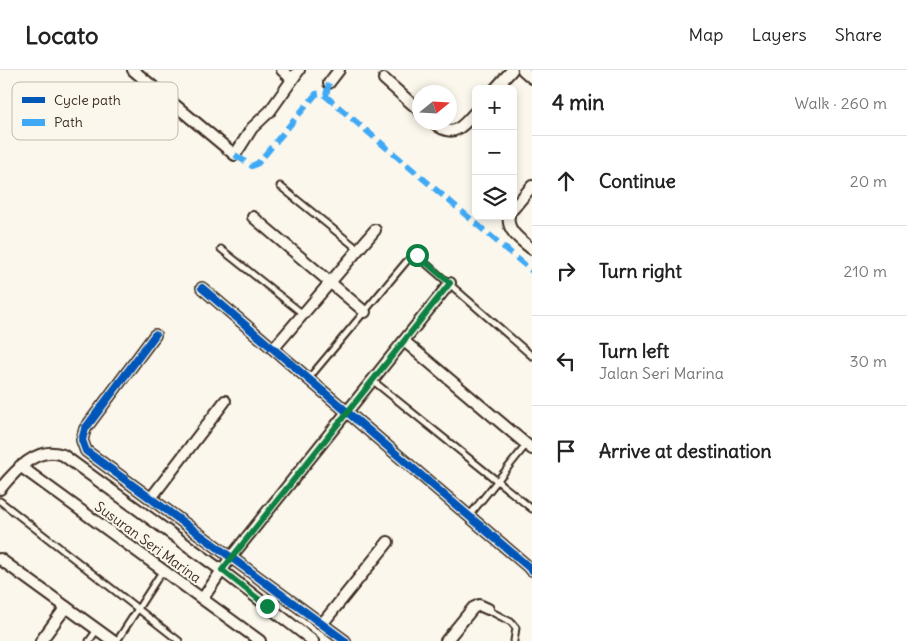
<!DOCTYPE html>
<html lang="en">
<head>
<meta charset="utf-8">
<style>
	:root { --surface:#fff; --page:#f6f6f6; --text:#222; --muted:#767676; --line:#e0e0e0 }
	body { margin:0; font-family:Delius,sans-serif; background:var(--page); color:var(--text) }
	.controls { position:absolute; right:15px; top:15px; display:grid; overflow:hidden; border-radius:8px; box-shadow:0 2px 8px #0003 }
	.controls button { width:45px; height:45px; display:grid; place-items:center; padding:0; border:0; border-bottom:1px solid var(--line); background:var(--surface); color:var(--text); font:25px sans-serif }
	.compass { position:absolute; left:412px; top:15px; width:45px; height:45px; border-radius:50%; background:var(--surface); box-shadow:0 2px 8px #0003; rotate:72deg }
	.stop { position:absolute; width:15px; height:15px; margin:-11px; border:4px solid #0b8043; border-radius:50%; background:#fff }
	.stop.end { background:#0b8043; border-color:#fff; box-shadow:0 1px 5px #0008 }
	.list { margin:0; padding:0; list-style:none }
	h2 { display:flex; justify-content:space-between; align-items:center; height:65px; margin:0; padding:0 20px; font-size:21px }
	h2 small { font-size:16px; font-weight:400; color:var(--muted) }
	.list li { display:grid; grid-template-columns:32px 1fr auto; gap:15px; align-items:center; box-sizing:border-box; height:90px; padding:0 20px; border-top:1px solid var(--line) }
	.list b { display:block; font-size:19px; white-space:nowrap }
	.list p { margin:0; font-size:16px; white-space:nowrap; color:var(--muted) }
	.list em { font-size:16px; font-style:normal; color:var(--muted) }
	.icon { flex:none; width:28px; height:28px; fill:none; stroke:currentColor; stroke-width:2; stroke-linecap:round; stroke-linejoin:round }
	.map { position:relative; flex:none; width:532px; height:571px; overflow:hidden }
	header { display:flex; align-items:center; gap:30px; box-sizing:border-box; height:70px; padding:0 25px; background:var(--surface); border-bottom:1px solid var(--line) }
	header strong { font-size:24px }
	nav { display:flex; gap:28px; margin-inline-start:auto; font-size:18px }
	main { display:flex }
	aside { flex:1; background:var(--surface) }
	.map>svg:first-child { display:block }
	.lines { fill:none; stroke-linecap:round; stroke-linejoin:round }
	.service-casing { stroke:#3b2a1e; stroke-width:9 }
	.minor-casing { stroke:#3b2a1e; stroke-width:14 }
	.service { stroke:#fbf7ec; stroke-width:5 }
	.minor { stroke:#fbf7ec; stroke-width:10 }
	.quiet { stroke:#3fa9f5; stroke-width:6; stroke-dasharray:12 6; stroke-linecap:butt }
	.cycleway-casing { stroke:#fbf7ec; stroke-width:11 }
	.cycleway { stroke:#0057b8; stroke-width:8 }
	.route { stroke:#0b8043; stroke-width:6 }
	.labels { text-anchor:middle; stroke-width:4; stroke-linejoin:round; paint-order:stroke }
	.street-label { font-size:14px; fill:#3b2a1e; stroke:#fbf7ec }
	.key { fill:#fbf7ec; stroke:#c1baae; stroke-width:1 }
	.key-label { font-size:14px; fill:#3b2a1e }
</style>
</head>
<body>
<header>
<strong>Locato</strong>
<nav><a>Map</a><a>Layers</a><a>Share</a></nav>
</header>
<main>
<div class="map">
<svg width="532" height="571" viewBox="0 0 532 571">
	<rect width="100%" height="100%" fill="#fbf7ec"/>
	<filter id="ink" filterUnits="userSpaceOnUse"><feTurbulence type="fractalNoise" baseFrequency=".02" numOctaves="2"/><feDisplacementMap in="SourceGraphic" scale="10" xChannelSelector="R" yChannelSelector="G"/><feConvolveMatrix kernelMatrix="1 2 1 2 8 2 1 2 1" color-interpolation-filters="sRGB"/></filter>
	<g filter="url(#ink)">
		<g class="lines">
			<!-- service casing -->
			<g class="service-casing">
				<g id="service">
					<polyline points="280,116 359,180"/>
					<polyline points="221,179 303,244"/>
					<polyline points="309,308 406,192 415,184 532,286"/>
					<polyline points="372,310 532,439"/>
					<polyline points="0,431 179,571"/>
					<polyline points="469,446 526,375"/>
					<polyline points="488,540 511,552 516,558 514,571"/>
					<polyline points="89,571 97,560"/>
					<polyline points="117,571 163,500"/>
				</g>
			</g>
			<!-- minor casing -->
			<g class="minor-casing">
				<g id="minor">
					<polyline points="133,0 235,85 252,58 270,41 299,0"/>
					<polyline points="282,0 292,9"/>
					<polyline points="523,0 532,8"/>
					<polyline points="384,9 420,41"/>
					<polyline points="329,13 339,0"/>
					<polyline points="495,19 512,0"/>
					<path d="M 433,52 C 453,70 462,57 476,41"/>
					<polyline points="513,139 532,116"/>
					<path d="M 509,146 C 506,161 522,171 532,179"/>
					<polyline points="253,147 365,242"/>
					<polyline points="202,218 532,500"/>
					<polyline points="155,265 85,359 82,370 86,381 345,571"/>
					<polyline points="404,271 532,379"/>
					<polyline points="274,278 375,160"/>
					<polyline points="20,396 260,571"/>
					<path d="M 0,419 C 15,401 37,375 63,385 L 221,500 L 313,571"/>
					<polyline points="151,428 225,331"/>
					<polyline points="0,489 113,571"/>
					<polyline points="203,528 231,487 450,213"/>
					<polyline points="322,554 388,472"/>
					<polyline points="41,571 66,537"/>
					<polyline points="446,571 473,538 479,535 488,539"/>
				</g>
			</g>
			<!-- service -->
			<use href="#service" class="service"/>
			<!-- minor -->
			<use href="#minor" class="minor"/>
			<!-- quiet -->
			<g class="quiet">
				<polyline points="326,25 329,13"/>
				<polyline points="235,85 252,96 258,93 316,24 322,23 532,201"/>
			</g>
			<!-- cycleway casing -->
			<g class="cycleway-casing">
				<g id="cycleway">
					<polyline points="202,218 532,500"/>
					<polyline points="155,265 85,359 82,370 86,381 345,571"/>
				</g>
			</g>
			<!-- cycleway -->
			<use href="#cycleway" class="cycleway"/>
		</g>
	</g>
	<g class="lines" filter="url(#ink)">
		<!-- route -->
		<polyline class="route" points="267,536 222,500 450,213 417,185"/>
	</g>
	<g class="labels">
		<!-- street labels -->
		<g class="street-label">
			<text transform="translate(148 472) rotate(36)" y="5">Susuran Seri Marina</text>
		</g>
	</g>
	<!-- legend -->
	<rect x="12" y="12" width="166" height="58" rx="8" class="key"/>
	<rect x="22" y="27" width="23" height="6" fill="#0057b8"/>
	<rect x="22" y="49" width="23" height="7" fill="#3fa9f5"/>
	<g class="key-label">
		<text x="54" y="35">Cycle path</text>
		<text x="54" y="57">Path</text>
	</g>
</svg>
<div class="controls">
<button>+</button>
<button>−</button>
<button><svg class="icon" aria-label="layers" viewBox="0 0 24 24"><path d="M12 4l9 5-9 5-9-5zM3 14l9 5 9-5"/></svg></button>
</div>
<svg class="compass" viewBox="-18 -18 36 36"><path d="M0-13l5 13h-10z" fill="#e53935"/><path d="M0 13l5-13h-10z" fill="#767676"/></svg>
<div class="stop" style="left:417px;top:185px"></div>
<div class="stop end" style="left:267px;top:536px"></div>
</div>
<aside>
<h2>4 min<small>Walk · 260 m</small></h2>
<ul class="list">
<li><svg class="icon" aria-label="ahead" viewBox="0 0 24 24"><path d="M12 20V5M6 11l6-6 6 6"/></svg><div><b>Continue</b></div><em>20 m</em></li>
<li><svg class="icon" aria-label="right" viewBox="0 0 24 24"><path d="M7 20v-9h11M14 6l5 5-5 5"/></svg><div><b>Turn right</b></div><em>210 m</em></li>
<li><svg class="icon" aria-label="left" viewBox="0 0 24 24"><path d="M17 20v-9H6M10 6l-5 5 5 5"/></svg><div><b>Turn left</b><p>Jalan Seri Marina</p></div><em>30 m</em></li>
<li><svg class="icon" aria-label="arrive" viewBox="0 0 24 24"><path d="M6 21V4h12l-3 4 3 4H6"/></svg><div><b>Arrive at destination</b></div></li>
</ul>
</aside>
</main>
</body>
</html>
